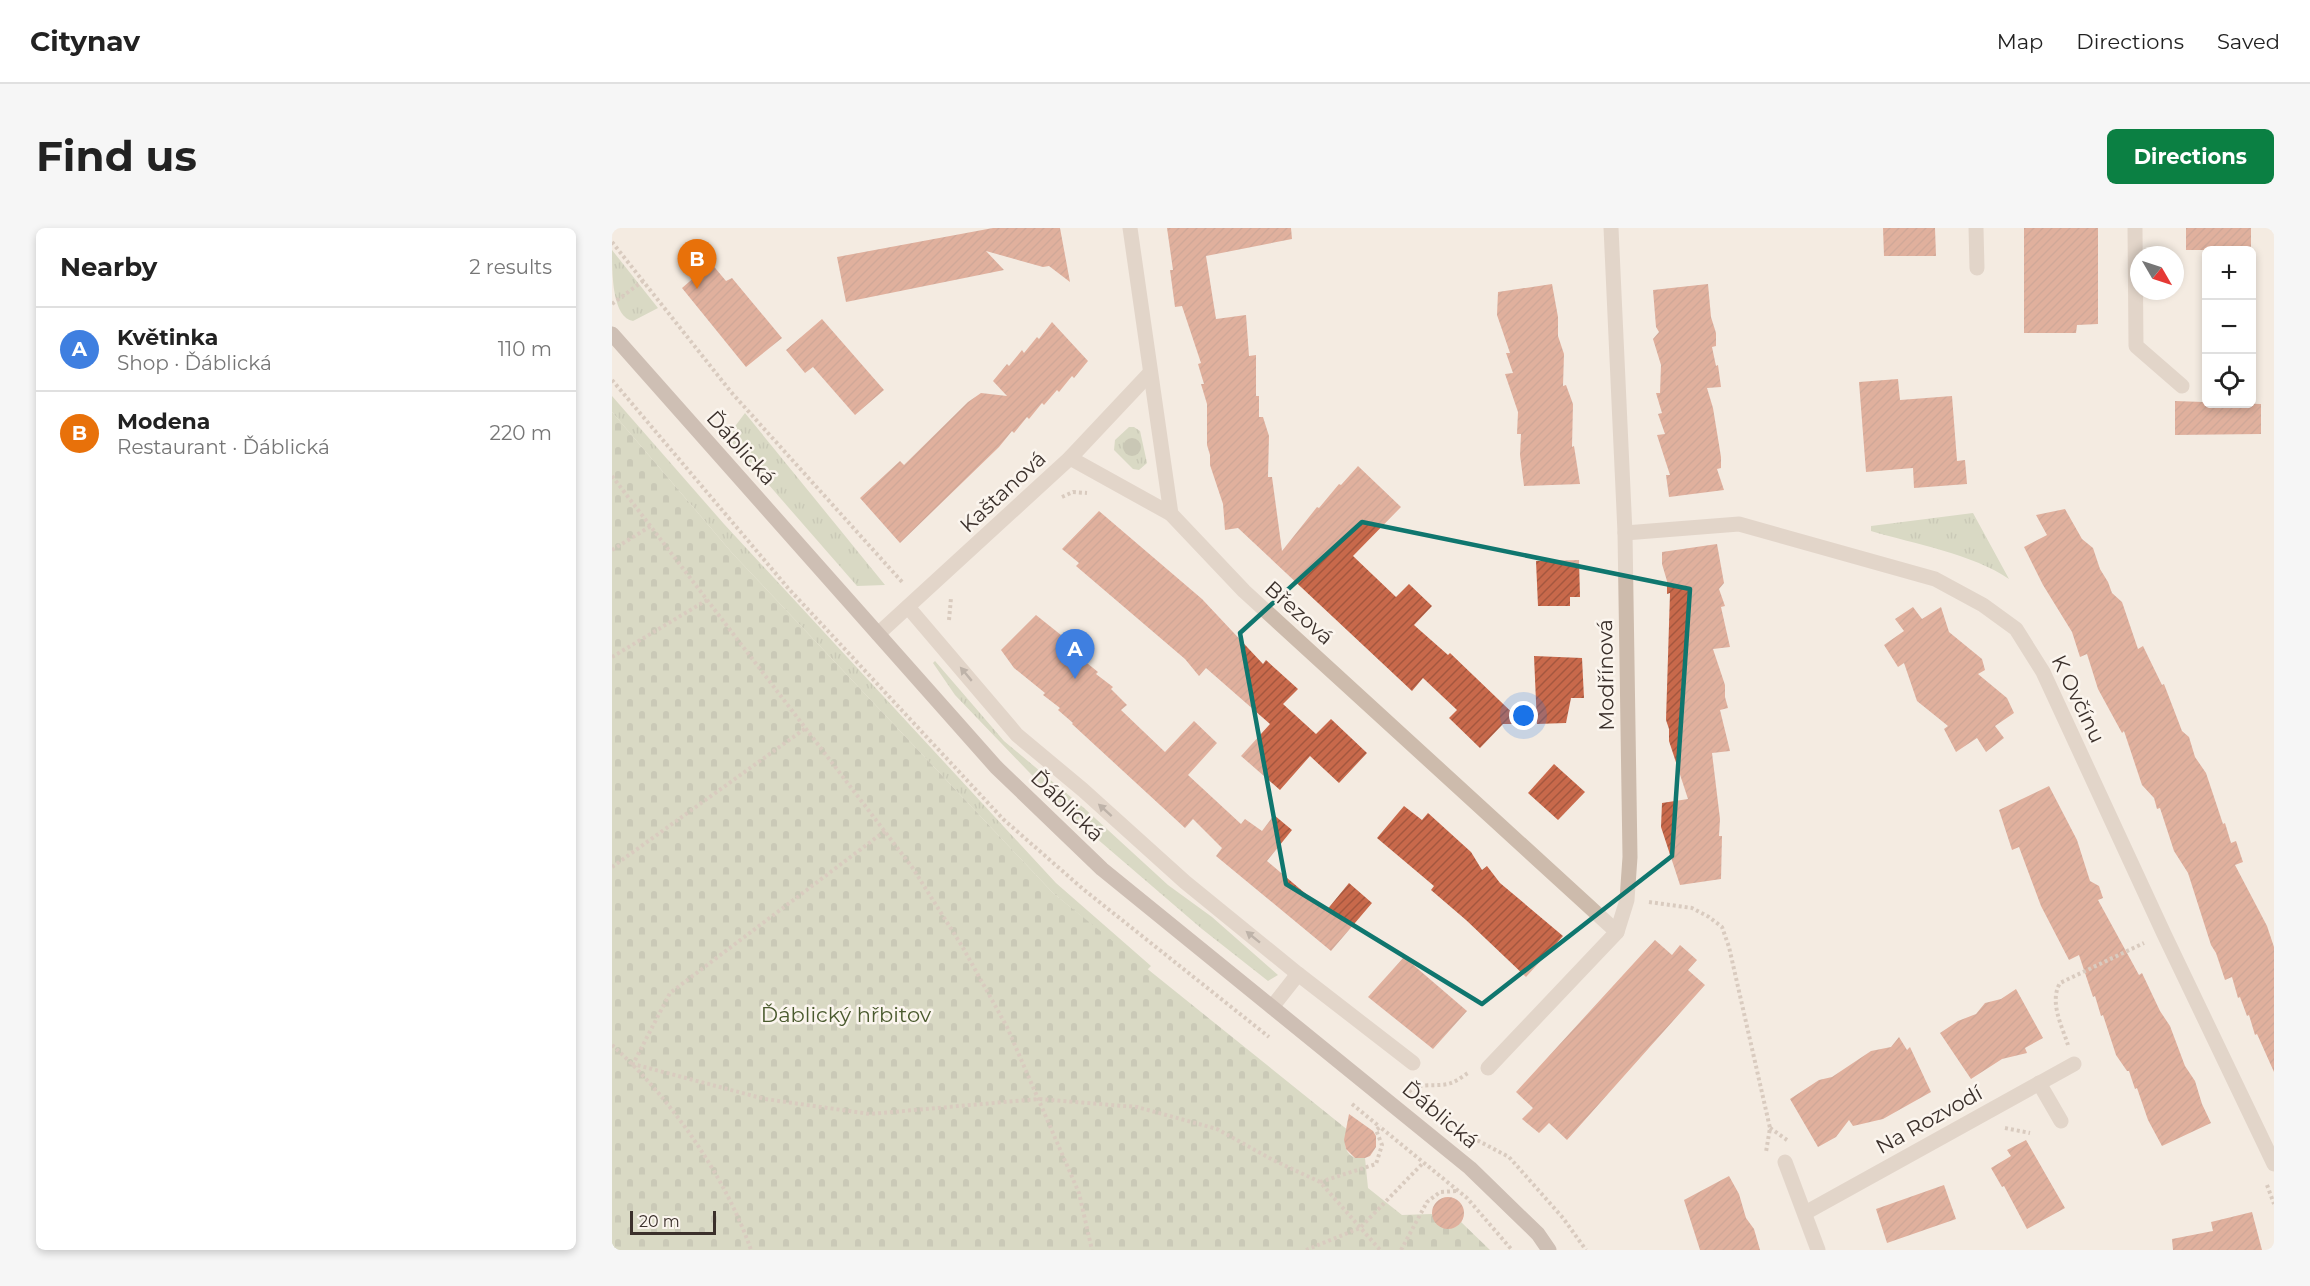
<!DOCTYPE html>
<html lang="en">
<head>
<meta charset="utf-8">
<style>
	:root { --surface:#fff; --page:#f6f6f6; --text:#222; --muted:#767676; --line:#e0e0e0; --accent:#0b8043 }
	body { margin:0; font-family:Montserrat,sans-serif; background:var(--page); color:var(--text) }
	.controls { position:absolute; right:18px; top:18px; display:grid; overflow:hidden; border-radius:9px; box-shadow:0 3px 9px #0003 }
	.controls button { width:54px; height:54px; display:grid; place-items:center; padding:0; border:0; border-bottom:2px solid var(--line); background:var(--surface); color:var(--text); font:30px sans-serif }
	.compass { position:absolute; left:1518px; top:18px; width:54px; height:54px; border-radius:50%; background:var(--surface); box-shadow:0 3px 9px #0003; rotate:129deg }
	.scale { position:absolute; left:18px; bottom:15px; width:86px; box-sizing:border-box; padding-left:6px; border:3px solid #3b302b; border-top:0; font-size:16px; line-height:21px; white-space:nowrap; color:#3b302b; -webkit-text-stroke:4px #fbf5ee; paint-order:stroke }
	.you { position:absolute; left:912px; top:488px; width:21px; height:21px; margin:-15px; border:4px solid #fff; border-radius:50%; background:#1a73e8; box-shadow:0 0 0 9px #1a73e833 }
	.badge { display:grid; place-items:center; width:39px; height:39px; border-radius:50%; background:var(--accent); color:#fff; font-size:20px; font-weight:700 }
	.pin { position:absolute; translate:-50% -50px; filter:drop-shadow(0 2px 3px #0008) }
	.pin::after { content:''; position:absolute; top:32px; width:21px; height:18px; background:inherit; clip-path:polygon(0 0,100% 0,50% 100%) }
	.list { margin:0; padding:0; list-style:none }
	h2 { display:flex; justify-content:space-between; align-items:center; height:78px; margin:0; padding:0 24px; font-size:26px }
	h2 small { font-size:20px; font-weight:400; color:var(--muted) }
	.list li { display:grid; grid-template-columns:39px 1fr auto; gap:18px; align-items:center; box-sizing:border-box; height:84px; padding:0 24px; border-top:2px solid var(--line) }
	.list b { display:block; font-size:22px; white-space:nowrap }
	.list p { margin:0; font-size:20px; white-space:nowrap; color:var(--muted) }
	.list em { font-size:20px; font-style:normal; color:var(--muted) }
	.icon { flex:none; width:33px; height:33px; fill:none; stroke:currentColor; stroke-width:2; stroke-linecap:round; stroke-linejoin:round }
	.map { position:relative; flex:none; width:1662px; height:1022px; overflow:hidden; border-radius:9px }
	header { display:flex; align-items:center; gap:36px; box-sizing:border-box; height:84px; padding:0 30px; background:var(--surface); border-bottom:2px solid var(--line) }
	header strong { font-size:28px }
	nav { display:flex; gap:33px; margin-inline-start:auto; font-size:21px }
	.intro { display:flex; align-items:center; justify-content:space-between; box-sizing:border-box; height:144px; padding:0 36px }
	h1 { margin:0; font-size:42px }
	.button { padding:15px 27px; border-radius:9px; background:var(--accent); color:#fff; font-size:21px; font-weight:700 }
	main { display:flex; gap:36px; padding:0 36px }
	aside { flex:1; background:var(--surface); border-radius:9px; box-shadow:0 3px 9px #0003 }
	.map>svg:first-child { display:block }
	.grass { fill:url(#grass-tufts) }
	.cemetery { fill:url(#cemetery-stones) }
	.building { fill:url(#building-hatch) }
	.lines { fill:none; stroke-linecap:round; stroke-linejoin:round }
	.path { stroke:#b9a596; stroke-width:4; stroke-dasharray:3 3; stroke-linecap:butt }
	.lane { stroke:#cdbbac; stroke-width:15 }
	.street { stroke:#cdbbac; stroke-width:15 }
	.secondary { stroke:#a18a7d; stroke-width:15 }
	.tree { fill:#969b7f }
	.oneway { fill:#7d6f65 }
	.marked { fill:none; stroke:#0f766e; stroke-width:4.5; stroke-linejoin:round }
	.labels { text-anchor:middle; stroke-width:5; stroke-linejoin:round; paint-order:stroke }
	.street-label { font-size:21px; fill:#3b302b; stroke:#fbf5ee }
	.park-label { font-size:21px; fill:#4a5a2e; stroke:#fbf5ee }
</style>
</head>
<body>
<header>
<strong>Citynav</strong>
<nav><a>Map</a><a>Directions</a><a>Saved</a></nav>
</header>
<div class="intro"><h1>Find us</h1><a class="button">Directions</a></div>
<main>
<aside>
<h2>Nearby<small>2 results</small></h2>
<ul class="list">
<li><span class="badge" style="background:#3f7fe0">A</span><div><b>Květinka</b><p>Shop · Ďáblická</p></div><em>110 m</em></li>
<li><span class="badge" style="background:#e8710a">B</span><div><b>Modena</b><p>Restaurant · Ďáblická</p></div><em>220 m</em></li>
</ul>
</aside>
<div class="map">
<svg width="1662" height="1022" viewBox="0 0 1662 1022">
	<defs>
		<pattern id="grass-tufts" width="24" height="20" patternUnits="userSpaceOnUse" patternTransform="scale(1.5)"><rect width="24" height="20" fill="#b8c4a0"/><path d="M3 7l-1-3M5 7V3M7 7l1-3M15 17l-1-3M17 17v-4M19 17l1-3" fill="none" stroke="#97a083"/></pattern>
		<pattern id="cemetery-stones" width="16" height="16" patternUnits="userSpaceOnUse" patternTransform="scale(1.5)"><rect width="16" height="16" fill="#b8c4a0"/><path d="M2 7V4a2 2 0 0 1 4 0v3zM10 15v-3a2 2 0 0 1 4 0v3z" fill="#97a083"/></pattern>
		<pattern id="building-hatch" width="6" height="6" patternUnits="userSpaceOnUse" patternTransform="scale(1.5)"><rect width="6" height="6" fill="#c8694b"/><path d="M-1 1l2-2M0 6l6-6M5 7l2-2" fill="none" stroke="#a4573f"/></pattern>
	</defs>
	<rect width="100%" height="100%" fill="#f4ebe1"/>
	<!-- grass -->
	<g class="grass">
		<path d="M 0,22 L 46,80 L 21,93 C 0,90 0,45 0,22 Z"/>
		<polygon points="0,168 112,296 444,655 539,738 535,742 441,665 121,326 0,184"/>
		<polygon points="133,185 273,357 245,358 115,209"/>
		<polygon points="517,199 522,199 528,203 535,235 527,242 521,241 502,222 503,212"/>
		<path d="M 1361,285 L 1397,351 C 1361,326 1302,316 1259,303 L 1259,298 Z"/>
		<polygon points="323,433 392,513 472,580 556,657 600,689 666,747 656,753 590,701 462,591 343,467 321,435"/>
	</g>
	<!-- cemetery -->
	<path class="cemetery" d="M 0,184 L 121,326 L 441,665 L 737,903 C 731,914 731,923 743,930 L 753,930 L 756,960 L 790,987 L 820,986 L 826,997 C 834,1002 843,1002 849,994 L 878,1022 L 0,1022 Z"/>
	<!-- building -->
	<g class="building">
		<polygon points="381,0 448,0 458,54 437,38 431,39 374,23 392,42 234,74 225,29"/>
		<polygon points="555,0 679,0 680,11 594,28 604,91 634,87 637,128 644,127 644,168 647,168 647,189 651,189 657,208 656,249 660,249 670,323 705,279 707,280 727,256 729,257 746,238 789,279 741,328 784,369 797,356 820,378 802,397 836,427 838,425 912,496 891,496 868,520 837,490 845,482 811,450 800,463 626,300 613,302 611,276 598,237 598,227 595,217 595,176 589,156 592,156 586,136 589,135 570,78 563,79 558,42 561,42"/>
		<polygon points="1271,0 1323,0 1324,28 1272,28"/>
		<polygon points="1412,0 1486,0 1486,96 1465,97 1464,105 1412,105"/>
		<rect x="1574" y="0" width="65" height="22"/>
		<polygon points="99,35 114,53 120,50 170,110 134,139 70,60"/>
		<polygon points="940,56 946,89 946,108 952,126 951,158 954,157 961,176 960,219 962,218 968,256 912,258 908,227 909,206 905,206 906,184 893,146 901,145 894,125 898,125 885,87 886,64"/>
		<polygon points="1096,56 1099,89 1104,105 1104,118 1100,119 1104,138 1106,137 1109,159 1095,160 1101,180 1109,229 1109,240 1105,241 1112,262 1057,269 1054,247 1058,247 1045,207 1053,206 1046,186 1050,185 1044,165 1048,165 1049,137 1041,111 1047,104 1044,99 1041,62"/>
		<polygon points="210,91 272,162 243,187 201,139 193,145 174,122"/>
		<polygon points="440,94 476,133 462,150 460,148 447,164 445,162 432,177 430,175 417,191 415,189 402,205 400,203 387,219 288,315 248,270 288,233 292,237 356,174 369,165 395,168 381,153 395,136 397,138 410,122 412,125 425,109 427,111"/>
		<polygon points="1286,151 1288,172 1340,168 1345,233 1353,232 1355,256 1302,260 1301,240 1254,244 1247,154"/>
		<polygon points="1563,173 1649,176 1649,206 1563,207"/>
		<polygon points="1453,281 1470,311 1481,320 1488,341 1496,354 1500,365 1510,374 1526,421 1531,418 1550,457 1552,456 1570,503 1577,509 1583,529 1594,545 1611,596 1613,595 1619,615 1624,613 1631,634 1623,637 1655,698 1662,719 1662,844 1645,806 1643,807 1637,787 1635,788 1628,769 1626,770 1620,749 1613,752 1604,725 1599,717 1576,645 1562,623 1548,580 1545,581 1542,570 1530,557 1512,503 1510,505 1486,461 1475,426 1468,429 1460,404 1431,357 1412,319 1435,307 1424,287"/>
		<polygon points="487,283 590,371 651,436 654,432 686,461 671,476 704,506 719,491 755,525 727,555 698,528 668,562 629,528 658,496 594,440 587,448 573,431 464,338 467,335 450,321"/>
		<polygon points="1105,316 1112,355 1107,361 1113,378 1109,379 1118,419 1101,421 1113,457 1113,469 1116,480 1108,482 1118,523 1100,525 1108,591 1107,608 1110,608 1109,651 1068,657 1049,599 1050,575 1076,571 1057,513 1057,501 1054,492 1058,365 1055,366 1055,353 1050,336 1050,324"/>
		<polygon points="967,332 968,369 958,369 958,378 926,378 924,333"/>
		<polygon points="1301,379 1310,391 1329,379 1337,404 1370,431 1373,442 1366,446 1395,470 1402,485 1383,498 1392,510 1374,524 1365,510 1344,524 1332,501 1336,498 1305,473 1292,435 1286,439 1272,417 1292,403 1283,391"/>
		<polygon points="424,387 474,427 470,431 486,444 484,446 501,459 499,461 515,477 509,482 553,524 582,493 605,515 576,547 629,596 633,591 650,603 662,587 680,602 655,633 714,683 737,655 760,675 719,723 604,628 610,620 581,591 573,600 460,496 461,495 446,482 448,480 431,467 433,465 402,440 389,422"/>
		<polygon points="922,428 970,430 972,470 959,470 954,495 925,496"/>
		<polygon points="942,536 973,564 946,592 916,565"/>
		<polygon points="1437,558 1465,612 1478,653 1487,658 1491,670 1486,672 1527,747 1530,745 1548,783 1558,798 1573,838 1583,853 1590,876 1599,895 1550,918 1536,892 1525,860 1523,861 1517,843 1515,843 1504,827 1491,787 1489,788 1483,768 1481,769 1467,727 1457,732 1429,678 1407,619 1400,622 1387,582"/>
		<polygon points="792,578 810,592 816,585 859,624 870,642 875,638 888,655 951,708 914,749 854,692 819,662 822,658 765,610"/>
		<polygon points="1043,712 1060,727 1068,717 1085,732 1076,742 1093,757 955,912 937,895 927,905 910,891 921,880 904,864"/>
		<polygon points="792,729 855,783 821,821 756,769"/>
		<polygon points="1404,761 1431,810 1413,820 1415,825 1390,831 1359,851 1328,805 1346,793 1364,786 1373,775 1389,771"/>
		<polygon points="1287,809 1295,822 1298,819 1319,864 1271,891 1241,898 1237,892 1224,909 1206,919 1178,871 1207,852 1220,849 1259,823 1279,819"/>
		<polygon points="737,886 761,903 764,908 764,919 758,928 753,930 743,930 734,921 732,912"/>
		<polygon points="1414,912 1453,980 1415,1001 1392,958 1390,959 1379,940 1399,928 1395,922"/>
		<polygon points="1117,948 1127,966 1134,990 1142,1001 1148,1022 1088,1022 1072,972"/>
		<polygon points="1332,957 1344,991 1275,1015 1264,981"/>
		<circle cx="836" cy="985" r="16"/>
		<polygon points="1640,984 1650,1022 1561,1022 1560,1011 1601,1003 1599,994"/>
	</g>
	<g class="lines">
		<!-- path -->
		<g class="path">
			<polyline points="0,14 119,164 291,355"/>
			<polyline points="0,76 31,53"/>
			<polyline points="0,152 176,360 391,591 471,661 657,809"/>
			<polyline points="0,248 300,639 350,718 395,799 467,965 480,1022"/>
			<polyline points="450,269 461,264 475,265"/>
			<polyline points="0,322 39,298"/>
			<polyline points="337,392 339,370"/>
			<polyline points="0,429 95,372"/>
			<polyline points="273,603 58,765 21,836 153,871 258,886 426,871 525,879 605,901 661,932 708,954 768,1022"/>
			<polyline points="0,639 194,500"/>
			<polyline points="1037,674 1080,680 1097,689 1110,699 1117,719 1158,900 1154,924"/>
			<path d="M 0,817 C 58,869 114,949 139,1022"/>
			<path d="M 1456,817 C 1450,798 1437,774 1448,755 L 1532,715"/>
			<path d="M 797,864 C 807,853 826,860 839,855 C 845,853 851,848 856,845"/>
			<polyline points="740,876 768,899"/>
			<polyline points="832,887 861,910 897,929 951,990 974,1022"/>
			<polyline points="1158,900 1175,912"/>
			<polyline points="1393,900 1418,905"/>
			<polyline points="708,954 764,936 770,917 764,902 768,899 855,970 900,1022"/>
			<polyline points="1655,957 1662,976"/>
			<polyline points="694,1022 748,1000 811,935"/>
			<polyline points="789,1022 815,974 828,964 845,963"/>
		</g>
		<!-- lane -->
		<g class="lane">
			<polyline points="458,230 559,286"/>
			<polyline points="296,379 405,507 471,562 573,654 686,746 801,835"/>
			<polyline points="660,779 686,746"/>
			<polyline points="1427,855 1449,893"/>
		</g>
		<!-- street -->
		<g class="street">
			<polyline points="518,0 559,286 632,363 1005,704"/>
			<polyline points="1364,0 1365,40"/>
			<polyline points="1523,0 1524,118 1570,158"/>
			<polyline points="1013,305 1127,296 1323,351 1371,377 1404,401 1431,444 1552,706 1662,936"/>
			<polyline points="266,406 458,230 538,145"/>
			<polyline points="876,840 1005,704 1015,672 1018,629 1013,305 999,0"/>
			<polyline points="1173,934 1206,1022"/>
			<polyline points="1193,985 1462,836"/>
		</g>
		<!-- secondary -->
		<polyline class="secondary" points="0,106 384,539 490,641 858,940 926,1006 937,1022"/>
	</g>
	<!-- trees -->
	<circle class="tree" cx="520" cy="219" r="9"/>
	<!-- one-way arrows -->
	<defs><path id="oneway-solid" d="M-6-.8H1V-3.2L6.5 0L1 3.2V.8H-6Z" transform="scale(1.5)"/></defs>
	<g class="oneway">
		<use href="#oneway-solid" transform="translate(354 446) rotate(-130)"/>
		<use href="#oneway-solid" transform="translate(493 582) rotate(-138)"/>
		<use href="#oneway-solid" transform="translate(641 709) rotate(-141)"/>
	</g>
	<!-- marked area -->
	<path d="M0 0H1662V1022H0ZM 750,294 L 1078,361 L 1060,628 L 870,776 L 674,656 L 628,405 Z" fill="#f4ebe1" fill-opacity=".55" fill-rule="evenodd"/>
	<path class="marked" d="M 750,294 L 1078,361 L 1060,628 L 870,776 L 674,656 L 628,405 Z"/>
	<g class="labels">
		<!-- street labels -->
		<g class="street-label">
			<text transform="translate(129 220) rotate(48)" y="7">Ďáblická</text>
			<text transform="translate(391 264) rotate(-43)" y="7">Kaštanová</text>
			<text transform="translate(687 385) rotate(42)" y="7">Březová</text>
			<text transform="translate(994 447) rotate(-91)" y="7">Modřínová</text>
			<text transform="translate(1466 471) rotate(64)" y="7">K Ovčínu</text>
			<text transform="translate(455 578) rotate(44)" y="7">Ďáblická</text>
			<text transform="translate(828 887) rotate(40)" y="7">Ďáblická</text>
			<text transform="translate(1317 892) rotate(-29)" y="7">Na Rozvodí</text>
		</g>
		<!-- park labels -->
		<g class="park-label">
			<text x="234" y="794">Ďáblický hřbitov</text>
		</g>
	</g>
</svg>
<div class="controls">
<button>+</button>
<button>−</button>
<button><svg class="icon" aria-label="locate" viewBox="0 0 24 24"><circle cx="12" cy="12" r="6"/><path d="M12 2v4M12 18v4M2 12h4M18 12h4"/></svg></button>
</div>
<svg class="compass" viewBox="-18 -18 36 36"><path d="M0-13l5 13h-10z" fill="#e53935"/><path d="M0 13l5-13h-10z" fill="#767676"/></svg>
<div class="scale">20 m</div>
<div class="you"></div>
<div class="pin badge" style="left:463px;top:451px;background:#3f7fe0">A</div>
<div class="pin badge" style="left:85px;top:61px;background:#e8710a">B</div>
</div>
</main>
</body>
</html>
